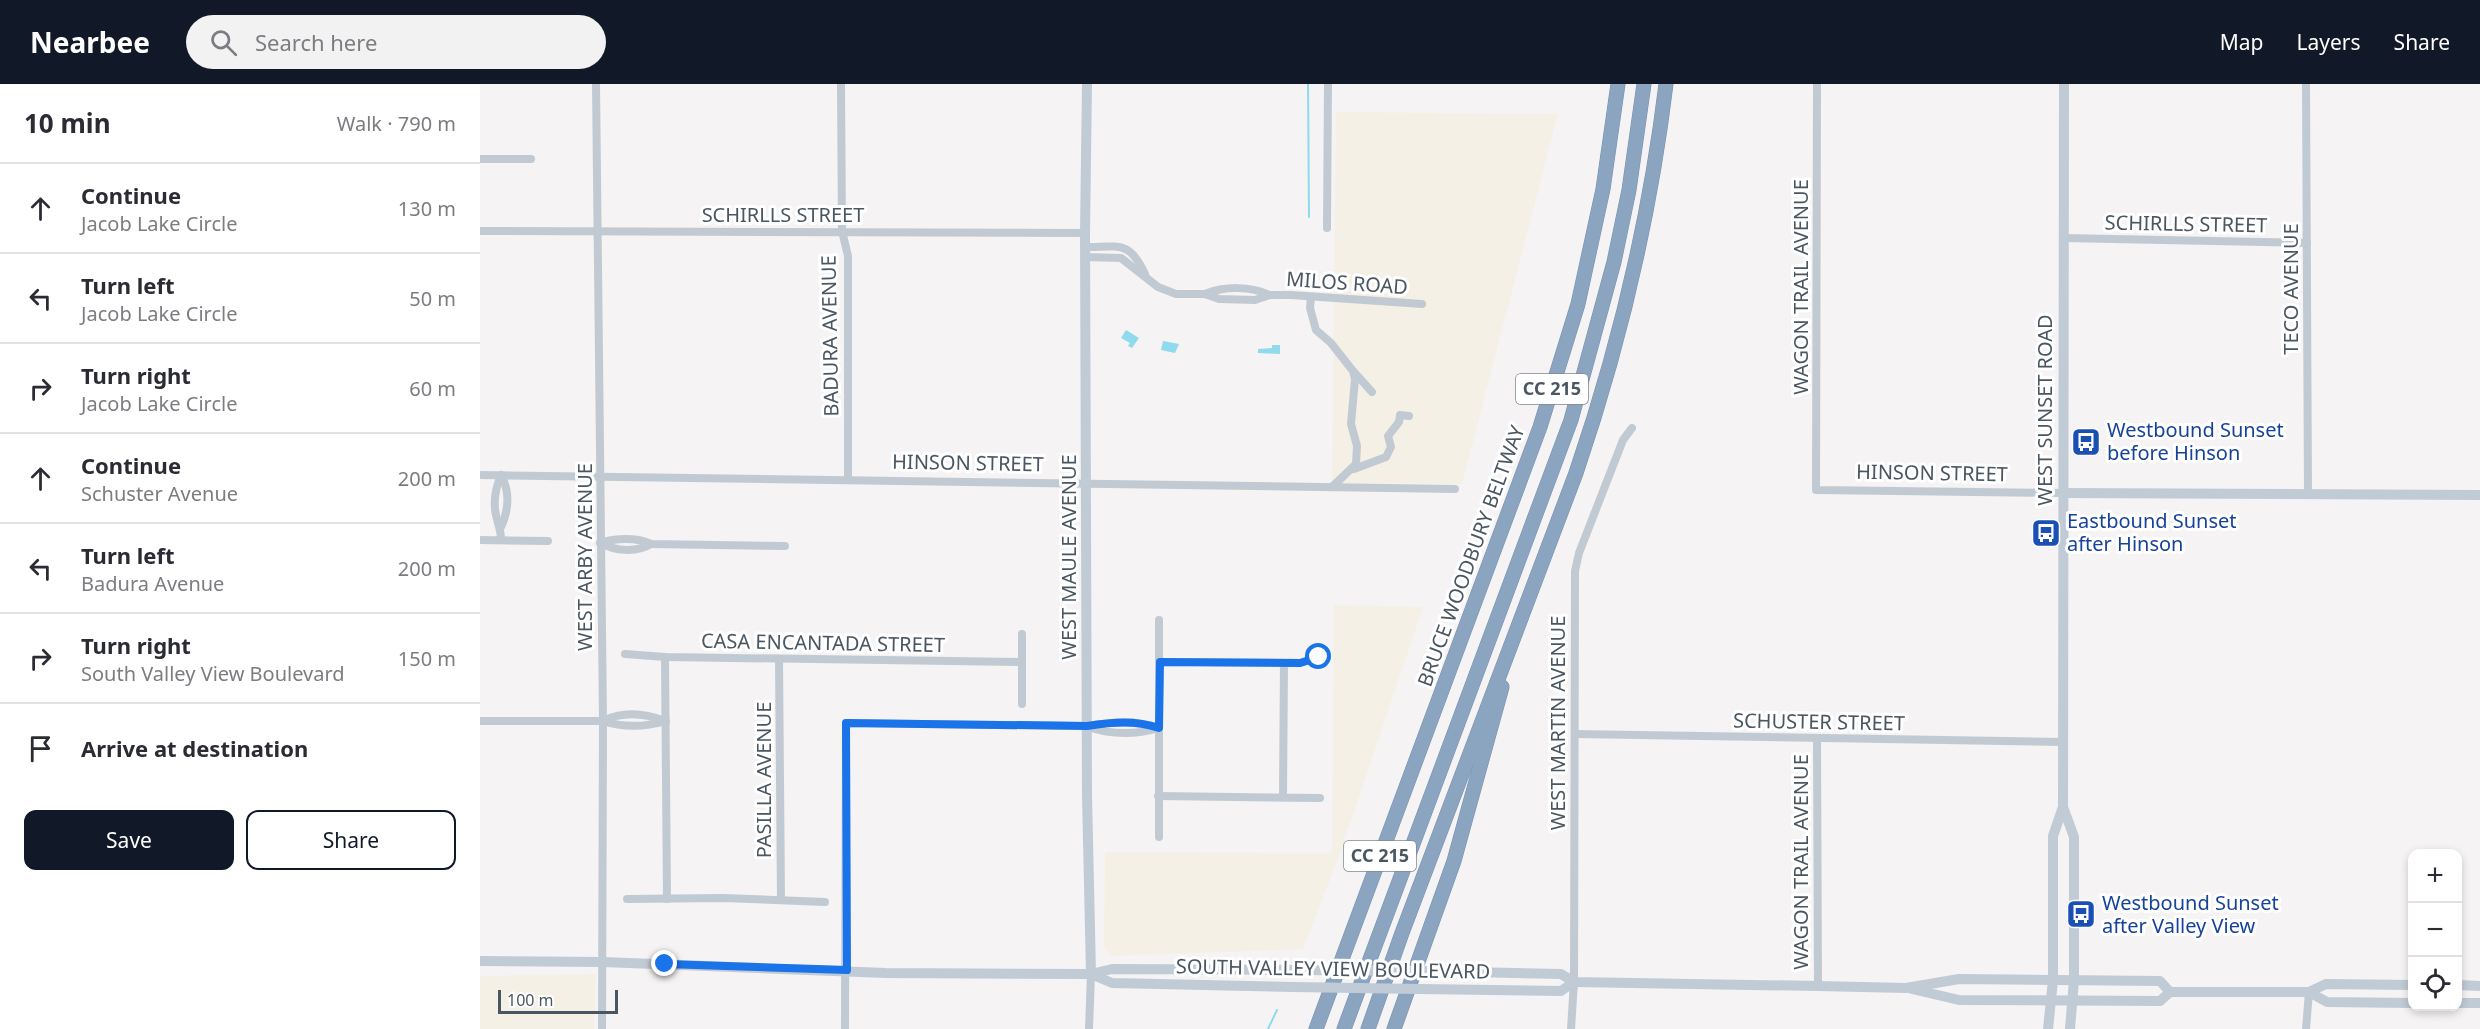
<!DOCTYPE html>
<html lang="en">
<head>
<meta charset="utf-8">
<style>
	:root { --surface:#fff; --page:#f2f2f3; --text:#2b2b33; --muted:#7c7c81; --line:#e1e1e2; --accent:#111827 }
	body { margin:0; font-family:"Noto Sans",sans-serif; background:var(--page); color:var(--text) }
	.controls { position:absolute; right:18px; bottom:18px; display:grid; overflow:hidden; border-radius:12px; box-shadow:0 3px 9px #0003 }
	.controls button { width:54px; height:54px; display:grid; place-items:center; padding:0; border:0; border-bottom:2px solid var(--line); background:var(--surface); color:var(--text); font:30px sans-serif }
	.scale { position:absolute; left:18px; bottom:15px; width:120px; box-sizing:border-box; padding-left:6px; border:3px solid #4a5661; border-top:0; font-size:16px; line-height:21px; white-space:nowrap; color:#4a5661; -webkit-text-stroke:4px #fff; paint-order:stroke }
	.stop { position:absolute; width:18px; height:18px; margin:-14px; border:4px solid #1a73e8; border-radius:50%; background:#fff }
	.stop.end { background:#1a73e8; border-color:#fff; box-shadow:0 2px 6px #0008 }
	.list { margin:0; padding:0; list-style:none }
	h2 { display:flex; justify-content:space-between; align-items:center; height:78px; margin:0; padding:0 24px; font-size:26px }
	h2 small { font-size:20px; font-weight:400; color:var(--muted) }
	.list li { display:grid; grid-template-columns:39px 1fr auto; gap:18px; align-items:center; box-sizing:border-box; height:90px; padding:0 24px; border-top:2px solid var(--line) }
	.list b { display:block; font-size:22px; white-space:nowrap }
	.list p { margin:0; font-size:20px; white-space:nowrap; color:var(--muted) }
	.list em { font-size:20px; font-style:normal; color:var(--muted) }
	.actions { display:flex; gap:12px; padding:18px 24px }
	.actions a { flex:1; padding:14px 0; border:2px solid var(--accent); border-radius:12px; text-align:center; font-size:21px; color:var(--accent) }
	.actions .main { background:var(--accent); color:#fff }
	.icon { flex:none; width:33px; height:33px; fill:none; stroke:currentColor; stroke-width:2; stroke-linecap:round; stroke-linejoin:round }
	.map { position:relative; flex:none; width:2000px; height:945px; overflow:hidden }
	header { display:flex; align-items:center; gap:36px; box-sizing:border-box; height:84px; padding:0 30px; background:var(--accent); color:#fff }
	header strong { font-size:28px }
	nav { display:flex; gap:33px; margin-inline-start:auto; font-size:21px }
	.search { width:420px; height:54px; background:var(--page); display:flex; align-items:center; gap:15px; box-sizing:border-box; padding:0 21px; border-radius:33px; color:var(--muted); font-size:22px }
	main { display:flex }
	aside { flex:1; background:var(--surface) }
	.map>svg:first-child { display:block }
	.sand { fill:#f5f0e5 }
	.water { fill:#90daee }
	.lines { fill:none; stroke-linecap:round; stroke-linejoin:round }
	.stream { stroke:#90daee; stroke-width:2 }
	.highway-casing { stroke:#7690ad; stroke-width:15 }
	.street { stroke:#c1cad2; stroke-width:8 }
	.secondary { stroke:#c1cbd6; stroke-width:10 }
	.highway { stroke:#8ba5c1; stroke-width:14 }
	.secondary-bridge { stroke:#c1cbd6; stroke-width:10 }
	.route { stroke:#1a73e8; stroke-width:8 }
	.labels { text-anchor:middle; stroke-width:6; stroke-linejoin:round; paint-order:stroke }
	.shield { fill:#fff; stroke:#808990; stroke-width:1.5 }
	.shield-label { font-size:18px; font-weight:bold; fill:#4a5661 }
	.street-label { font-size:20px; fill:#4a5661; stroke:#fff }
	.transit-label { font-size:20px; fill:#164399; stroke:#fff; text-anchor:start }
</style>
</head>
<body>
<header>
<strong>Nearbee</strong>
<div class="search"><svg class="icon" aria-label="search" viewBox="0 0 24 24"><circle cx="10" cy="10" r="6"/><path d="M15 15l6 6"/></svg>Search here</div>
<nav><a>Map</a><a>Layers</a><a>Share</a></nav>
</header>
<main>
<aside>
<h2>10 min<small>Walk · 790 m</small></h2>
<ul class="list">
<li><svg class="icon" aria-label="ahead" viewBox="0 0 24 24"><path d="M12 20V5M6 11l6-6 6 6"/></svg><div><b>Continue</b><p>Jacob Lake Circle</p></div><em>130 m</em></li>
<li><svg class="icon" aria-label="left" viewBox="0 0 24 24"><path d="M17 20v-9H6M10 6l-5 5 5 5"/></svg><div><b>Turn left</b><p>Jacob Lake Circle</p></div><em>50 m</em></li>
<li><svg class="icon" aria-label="right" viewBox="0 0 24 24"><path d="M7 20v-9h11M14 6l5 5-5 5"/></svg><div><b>Turn right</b><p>Jacob Lake Circle</p></div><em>60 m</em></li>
<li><svg class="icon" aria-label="ahead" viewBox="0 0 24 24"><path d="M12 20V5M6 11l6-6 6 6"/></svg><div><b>Continue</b><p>Schuster Avenue</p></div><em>200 m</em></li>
<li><svg class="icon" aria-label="left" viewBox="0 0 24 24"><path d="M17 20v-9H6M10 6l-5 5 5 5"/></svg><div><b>Turn left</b><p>Badura Avenue</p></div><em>200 m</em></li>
<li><svg class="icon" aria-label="right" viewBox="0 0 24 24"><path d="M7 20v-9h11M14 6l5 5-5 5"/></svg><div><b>Turn right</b><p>South Valley View Boulevard</p></div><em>150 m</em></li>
<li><svg class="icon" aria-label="arrive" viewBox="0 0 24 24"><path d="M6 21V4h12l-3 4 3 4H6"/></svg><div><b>Arrive at destination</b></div></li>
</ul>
<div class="actions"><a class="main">Save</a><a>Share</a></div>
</aside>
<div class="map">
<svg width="2000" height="945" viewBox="0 0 2000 945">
	<rect width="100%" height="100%" fill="#f5f3f3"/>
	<!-- sand -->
	<g class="sand">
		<polygon points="856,28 1078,30 982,400 852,399"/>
		<polygon points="854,521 943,523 860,769 823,865 632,872 624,863 625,768 852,769"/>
		<polygon points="116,890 114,945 0,945 0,892"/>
	</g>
	<!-- water -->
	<g class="water">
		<polygon points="646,246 659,254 652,264 648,262 650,259 641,254"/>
		<polygon points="683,257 699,260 695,269 681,266"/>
		<polygon points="792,261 800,261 800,270 778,269 778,265 792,264"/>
	</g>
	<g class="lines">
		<!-- stream -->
		<g class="stream">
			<polyline points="828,0 829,133"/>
			<polyline points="788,945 797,926"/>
		</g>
		<!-- highway casing -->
		<g class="highway-casing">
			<g id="highway">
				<polyline points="836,945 1060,343 1098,220 1123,105 1138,0"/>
				<polyline points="864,945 1091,336 1134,178 1149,106 1164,0"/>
				<path d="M 888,945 L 922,849 L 1096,389 C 1139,263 1170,132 1186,0"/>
				<polyline points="914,945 974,777 1022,603"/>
			</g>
		</g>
		<!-- street -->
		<g class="street">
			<polyline points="116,0 123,637 122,945"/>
			<polyline points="361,0 362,147 368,172 368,396"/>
			<polyline points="1337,0 1336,406 1583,409"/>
			<polyline points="1826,0 1828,410"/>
			<polyline points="0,75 51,75"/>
			<polyline points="847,144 848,0"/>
			<polyline points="0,147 605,149"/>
			<polyline points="1583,154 1827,159"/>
			<path d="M 605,163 C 640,163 649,156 665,190"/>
			<polyline points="605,173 641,174 678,203 696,210 725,210 739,215 775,216 790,211 811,211 942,220"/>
			<path d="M 725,210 C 744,202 771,202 790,211"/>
			<polyline points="831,213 830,224 836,246 851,259 873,287 875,295 871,340 877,362 876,380 852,403"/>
			<polyline points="874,288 892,308"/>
			<polyline points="874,385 906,373 911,363 908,352 919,338 920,331 929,332"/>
			<polyline points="0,391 975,405"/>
			<path d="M 21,391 C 30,407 29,426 21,443"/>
			<polyline points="0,456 68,457"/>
			<path d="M 21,456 C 21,446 18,441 16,431 C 13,418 16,403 21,391"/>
			<path d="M 120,459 C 135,454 157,453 171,460 L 305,462"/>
			<path d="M 120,459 C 135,467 156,469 171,460"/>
			<polyline points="679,536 679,753"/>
			<polyline points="542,550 542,620"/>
			<polyline points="145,570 185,573 542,578"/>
			<polyline points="185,573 187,815"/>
			<polyline points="299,575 301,816"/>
			<polyline points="680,578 820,579 839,573"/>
			<path d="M 0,637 L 123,637 C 144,644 165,643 186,637"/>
			<path d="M 123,637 C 143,627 164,629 185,637"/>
			<path d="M 608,643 C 632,651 655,651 679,644"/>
			<polyline points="1095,650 1583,658"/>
			<polyline points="1337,654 1338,902"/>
			<polyline points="678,712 840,714"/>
			<polyline points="803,713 804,579"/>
			<polyline points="147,815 243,814 345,818"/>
			<path d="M 365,945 L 366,639 L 607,642 C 632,638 656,636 679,644"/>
			<polyline points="609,945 611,890"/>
			<polyline points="1091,945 1094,898 1095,487 1099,469 1143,356 1152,344"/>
			<polyline points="1826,945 1829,908"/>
		</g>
		<!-- secondary -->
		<g class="secondary">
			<polyline points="607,0 605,149 607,711 611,890"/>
			<polyline points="1583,409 2000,411"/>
			<polyline points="1583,723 1594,753 1594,896 1590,945"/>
			<polyline points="0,877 123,878 406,889 611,890 632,885 820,886"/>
			<polyline points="944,887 1081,890 1094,898 1338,902 1426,904 1479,895 1680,897 1690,908"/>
			<polyline points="611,890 632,899 813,903"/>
			<polyline points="1978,901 2000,902"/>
			<polyline points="940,905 1081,907 1094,898"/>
			<polyline points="1432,905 1479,916 1680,917 1690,908 1829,908 1846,900 1932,901"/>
			<polyline points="1829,908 1847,918 1932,919"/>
			<polyline points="1978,919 2000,919"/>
			<polyline points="1568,945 1573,896 1573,752 1583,723 1584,0"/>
		</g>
		<!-- highway -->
		<use href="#highway" class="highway"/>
		<!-- secondary-bridge -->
		<g class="secondary-bridge">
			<polyline points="820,886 944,887"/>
			<polyline points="813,903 940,905"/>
		</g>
	</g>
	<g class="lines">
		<!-- route -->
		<path class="route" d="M 185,880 L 367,886 L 366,639 L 607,642 C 632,638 655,636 679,644 L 680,578 L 820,579 L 839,573"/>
	</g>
	<!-- icons -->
	<defs>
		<g id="bus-square" transform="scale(1.5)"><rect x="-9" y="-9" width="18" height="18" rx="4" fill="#1a4fb4" stroke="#fff"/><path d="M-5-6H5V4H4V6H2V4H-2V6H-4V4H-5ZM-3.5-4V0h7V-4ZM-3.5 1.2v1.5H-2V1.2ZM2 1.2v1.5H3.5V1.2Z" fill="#fff"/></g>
	</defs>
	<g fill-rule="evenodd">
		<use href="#bus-square" x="1606" y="358"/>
		<use href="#bus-square" x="1566" y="449"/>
		<use href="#bus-square" x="1601" y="830"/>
	</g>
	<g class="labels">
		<!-- shield labels -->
		<g class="shield">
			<rect x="1036" y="290" width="72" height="30" rx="4.5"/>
			<rect x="864" y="757" width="72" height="30" rx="4.5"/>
		</g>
		<g class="shield-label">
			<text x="1072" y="311">CC 215</text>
			<text x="900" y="778">CC 215</text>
		</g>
		<!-- street labels -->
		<g class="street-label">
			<text x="303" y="138">SCHIRLLS STREET</text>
			<text transform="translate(1706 140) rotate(1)" y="7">SCHIRLLS STREET</text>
			<text transform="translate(867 199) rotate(4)" y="7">MILOS ROAD</text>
			<text transform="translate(1321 203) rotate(-90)" y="7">WAGON TRAIL AVENUE</text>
			<text transform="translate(1811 205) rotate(-90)" y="7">TECO AVENUE</text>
			<text transform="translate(350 252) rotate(-91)" y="7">BADURA AVENUE</text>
			<text transform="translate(1565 326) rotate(-90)" y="7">WEST SUNSET ROAD</text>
			<text transform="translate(488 379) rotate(1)" y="7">HINSON STREET</text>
			<text transform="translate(1452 389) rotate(1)" y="7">HINSON STREET</text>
			<text transform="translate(991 472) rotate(-70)" y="7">BRUCE WOODBURY BELTWAY</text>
			<text transform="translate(105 473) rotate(-90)" y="7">WEST ARBY AVENUE</text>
			<text transform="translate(589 473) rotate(-90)" y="7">WEST MAULE AVENUE</text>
			<text transform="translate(343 559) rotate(1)" y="7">CASA ENCANTADA STREET</text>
			<text transform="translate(1339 638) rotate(1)" y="7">SCHUSTER STREET</text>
			<text transform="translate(1078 639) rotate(-90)" y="7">WEST MARTIN AVENUE</text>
			<text transform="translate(284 696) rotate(-90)" y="7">PASILLA AVENUE</text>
			<text transform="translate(1321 778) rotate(-90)" y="7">WAGON TRAIL AVENUE</text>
			<text transform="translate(853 885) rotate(1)" y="7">SOUTH VALLEY VIEW BOULEVARD</text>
		</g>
		<!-- transit labels -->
		<g class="transit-label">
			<text x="1627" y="353">Westbound Sunset<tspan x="1627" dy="23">before Hinson</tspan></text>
			<text x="1587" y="444">Eastbound Sunset<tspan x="1587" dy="23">after Hinson</tspan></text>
			<text x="1622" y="826">Westbound Sunset<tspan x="1622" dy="23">after Valley View</tspan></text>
		</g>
	</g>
</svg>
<div class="controls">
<button>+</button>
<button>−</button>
<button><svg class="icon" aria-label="locate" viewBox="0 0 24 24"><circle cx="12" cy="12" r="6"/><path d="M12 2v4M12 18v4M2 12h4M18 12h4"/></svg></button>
</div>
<div class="scale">100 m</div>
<div class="stop" style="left:839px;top:573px"></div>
<div class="stop end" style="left:185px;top:880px"></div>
</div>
</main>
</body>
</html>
